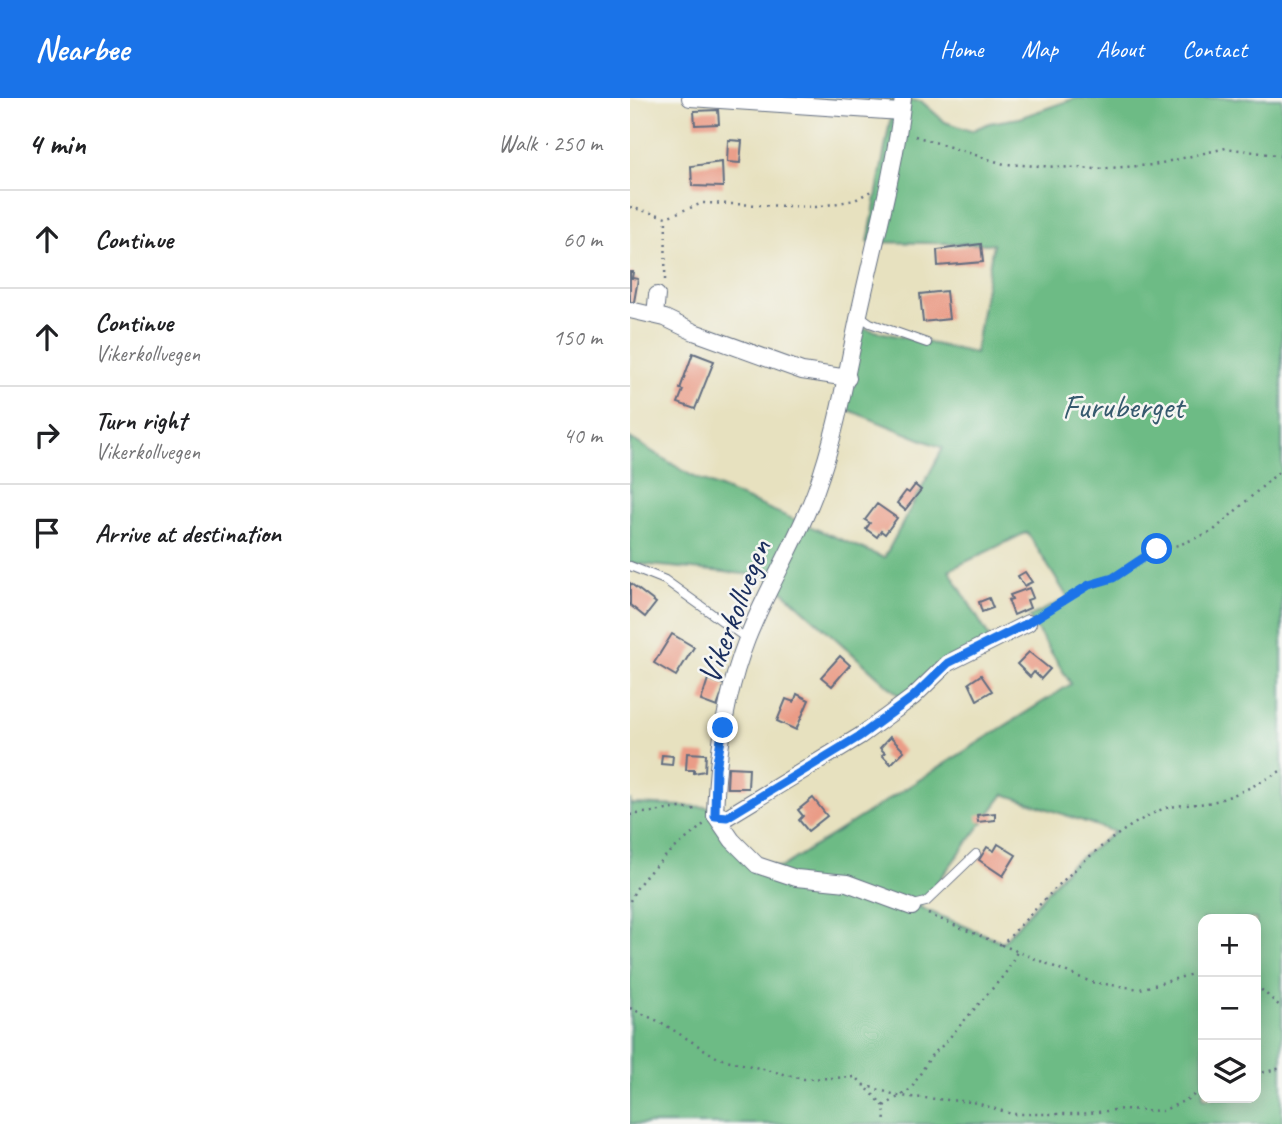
<!DOCTYPE html>
<html lang="en">
<head>
<meta charset="utf-8">
<style>
	:root { --surface:#fff; --page:#f6f6f6; --text:#202124; --muted:#757577; --line:#e0e0e0; --accent:#1a73e8 }
	body { margin:0; font-family:Caveat,sans-serif; background:var(--page); color:var(--text) }
	.controls { position:absolute; right:21px; bottom:21px; display:grid; overflow:hidden; border-radius:14px; box-shadow:0 4px 18px #0003 }
	.controls button { width:63px; height:63px; display:grid; place-items:center; padding:0; border:0; border-bottom:2px solid var(--line); background:var(--surface); color:var(--text); font:35px sans-serif }
	.stop { position:absolute; width:21px; height:21px; margin:-16px; border:5px solid #1a73e8; border-radius:50%; background:#fff }
	.stop.end { background:#1a73e8; border-color:#fff; box-shadow:0 2px 7px #0008 }
	.list { margin:0; padding:0; list-style:none }
	h2 { display:flex; justify-content:space-between; align-items:center; height:91px; margin:0; padding:0 28px; font-size:30px }
	h2 small { font-size:23px; font-weight:400; color:var(--muted) }
	.list li { display:grid; grid-template-columns:46px 1fr auto; gap:21px; align-items:center; box-sizing:border-box; height:98px; padding:0 28px; border-top:2px solid var(--line) }
	.list b { display:block; font-size:26px; white-space:nowrap }
	.list p { margin:0; font-size:23px; white-space:nowrap; color:var(--muted) }
	.list em { font-size:23px; font-style:normal; color:var(--muted) }
	.icon { flex:none; width:38px; height:38px; fill:none; stroke:currentColor; stroke-width:2; stroke-linecap:round; stroke-linejoin:round }
	.map { position:relative; flex:none; width:652px; height:1026px; overflow:hidden }
	header { display:flex; align-items:center; gap:42px; box-sizing:border-box; height:98px; padding:0 35px; background:var(--accent); color:#fff }
	header strong { font-size:33px }
	nav { display:flex; gap:38px; margin-inline-start:auto; font-size:24px }
	main { display:flex }
	aside { flex:1; background:var(--surface) }
	.map>svg:first-child { display:block }
	.forest { fill:#6dbb85; stroke:#447572; stroke-width:2; fill-rule:evenodd }
	.building { fill:#ea9c87 }
	.lines { fill:none; stroke-linecap:round; stroke-linejoin:round }
	.service-casing { stroke:#626d80; stroke-width:10 }
	.minor-casing { stroke:#626d80; stroke-width:18 }
	.path { stroke:#626d80; stroke-width:2.5; stroke-dasharray:2 5; stroke-linecap:butt }
	.service { stroke:#fff; stroke-width:8 }
	.minor { stroke:#fff; stroke-width:16 }
	.route { stroke:#1a73e8; stroke-width:9 }
	.labels { text-anchor:middle; stroke-width:5; stroke-linejoin:round; paint-order:stroke }
	.park-label { font-size:33px; fill:#365a6e; stroke:#f6f6f2 }
	.street-label { font-size:33px; fill:#1b2f5e; stroke:#f6f6f2 }
</style>
</head>
<body>
<header>
<strong>Nearbee</strong>
<nav><a>Home</a><a>Map</a><a>About</a><a>Contact</a></nav>
</header>
<main>
<aside>
<h2>4 min<small>Walk · 250 m</small></h2>
<ul class="list">
<li><svg class="icon" aria-label="ahead" viewBox="0 0 24 24"><path d="M12 20V5M6 11l6-6 6 6"/></svg><div><b>Continue</b></div><em>60 m</em></li>
<li><svg class="icon" aria-label="ahead" viewBox="0 0 24 24"><path d="M12 20V5M6 11l6-6 6 6"/></svg><div><b>Continue</b><p>Vikerkollvegen</p></div><em>150 m</em></li>
<li><svg class="icon" aria-label="right" viewBox="0 0 24 24"><path d="M7 20v-9h11M14 6l5 5-5 5"/></svg><div><b>Turn right</b><p>Vikerkollvegen</p></div><em>40 m</em></li>
<li><svg class="icon" aria-label="arrive" viewBox="0 0 24 24"><path d="M6 21V4h12l-3 4 3 4H6"/></svg><div><b>Arrive at destination</b></div></li>
</ul>
</aside>
<div class="map">
<svg width="652" height="1026" viewBox="0 0 652 1026">
	<rect width="100%" height="100%" fill="#f6f6f2"/>
	<filter id="ink" filterUnits="userSpaceOnUse"><feTurbulence type="fractalNoise" baseFrequency=".0143" numOctaves="2"/><feDisplacementMap in="SourceGraphic" scale="14" xChannelSelector="R" yChannelSelector="G"/><feConvolveMatrix kernelMatrix="1 2 1 2 8 2 1 2 1" color-interpolation-filters="sRGB"/></filter>
	<filter id="wash" filterUnits="userSpaceOnUse"><feTurbulence type="fractalNoise" baseFrequency=".00686" numOctaves="4" result="noise"/><feDisplacementMap in="SourceGraphic" scale="28" xChannelSelector="R" yChannelSelector="G"/><feGaussianBlur stdDeviation="1.57" result="paint"/><feColorMatrix in="noise" values="0 0 0 0 0 0 0 0 0 0 0 0 0 0 0 0 0 1.4 0 .05"/><feComposite in="paint" operator="in"/></filter>
	<g filter="url(#wash)">
		<rect width="100%" height="100%" fill="#e7e1bf"/>
		<!-- forest -->
		<path class="forest" d="M 169,0 L 291,3 L 315,24 L 341,33 L 359,25 L 389,20 L 446,0 L 652,0 L 652,1026 L 0,1026 L 0,701 L 1,706 L 78,709 L 131,764 L 150,770 L 441,586 L 399,519 L 438,500 L 397,434 L 319,472 L 361,542 L 318,568 L 281,608 L 136,478 L 0,465 L 0,340 L 62,378 L 254,460 L 313,350 L 206,307 L 222,228 L 345,255 L 363,146 L 238,144 L 263,6 ZM 374,696 L 485,734 L 439,768 L 373,844 L 289,809 ZM 573,821 L 626,821 L 626,1000 L 573,1000 Z"/>
		<g id="blocks">
			<!-- building -->
			<g class="building">
				<polygon points="88,12 89,26 65,27 64,13"/>
				<polygon points="98,42 112,43 110,65 97,64"/>
				<polygon points="92,64 93,89 62,88 61,68"/>
				<polygon points="351,146 353,164 308,168 307,152"/>
				<polygon points="0,174 3,174 2,180 8,181 4,204 0,204"/>
				<polygon points="316,193 319,221 293,224 290,196"/>
				<polygon points="63,255 84,263 65,311 48,305 53,292 50,291"/>
				<polygon points="285,387 291,392 275,412 267,405 276,393 279,395"/>
				<polygon points="247,406 267,420 255,436 251,433 247,439 236,431 240,425 235,422"/>
				<polygon points="395,474 402,484 394,488 388,478"/>
				<polygon points="0,485 26,505 15,519 0,507"/>
				<polygon points="399,490 403,500 397,502 400,510 384,517 378,502 382,501 380,497"/>
				<polygon points="359,500 363,510 352,514 349,504"/>
				<polygon points="42,536 64,549 46,578 24,565"/>
				<polygon points="399,554 420,571 411,581 404,574 400,579 387,566"/>
				<polygon points="210,558 220,567 202,588 191,579"/>
				<polygon points="351,577 362,593 347,602 339,585"/>
				<polygon points="78,581 95,587 87,609 71,603"/>
				<polygon points="167,596 179,602 166,632 147,623 156,601 164,604"/>
				<polygon points="260,639 274,653 261,666 252,657 255,655 250,650"/>
				<polygon points="57,655 76,656 75,673 64,675 64,672 56,672"/>
				<polygon points="32,657 43,658 42,667 31,666"/>
				<polygon points="98,669 119,670 118,690 97,690"/>
				<polygon points="183,700 197,718 178,733 169,722 173,718 168,712"/>
				<polygon points="365,715 365,722 348,724 347,717"/>
				<polygon points="368,746 386,757 373,778 349,762 357,749 364,753"/>
			</g>
		</g>
	</g>
	<g filter="url(#ink)">
		<use href="#blocks" fill-opacity="0" stroke="#626d80" stroke-width="2"/>
		<g class="lines">
			<!-- service casing -->
			<g class="service-casing">
				<g id="service">
					<polyline points="229,217 240,225 297,245"/>
					<polyline points="0,468 35,482 117,541"/>
					<polyline points="279,808 296,804 346,756"/>
				</g>
			</g>
			<!-- minor casing -->
			<g class="minor-casing">
				<g id="minor">
					<polyline points="60,0 271,14"/>
					<polyline points="0,212 35,220 64,234 172,273 218,280"/>
					<polyline points="25,217 27,197"/>
					<path d="M 85,717 C 87,658 95,597 117,541 C 137,490 167,444 186,392 C 208,332 217,270 231,207 C 246,139 265,70 273,0"/>
					<polyline points="85,717 97,719 230,638 283,599 318,565 398,525"/>
					<polyline points="85,717 102,742 127,767 166,780 217,785 282,809"/>
				</g>
			</g>
			<!-- path -->
			<g class="path">
				<polyline points="285,38 374,66 465,71 523,67 596,50 652,58"/>
				<polyline points="0,109 36,119 73,105 186,109 225,102 241,93"/>
				<polyline points="35,182 36,119"/>
				<polyline points="410,517 459,487 483,480 527,451 549,447 583,433 652,371"/>
				<polyline points="0,717 51,710 68,712"/>
				<path d="M 0,803 C 11,774 51,746 74,726"/>
				<polyline points="298,816 372,847"/>
				<path d="M 573,873 L 510,891 L 461,884 L 372,847 C 419,797 464,744 526,714 C 545,704 569,709 589,702 C 611,695 632,684 652,672"/>
				<polyline points="626,887 652,910"/>
				<polyline points="0,910 32,925 88,960 174,981 226,979 254,1008 255,1026"/>
				<polyline points="626,976 652,970"/>
				<polyline points="234,987 269,998 343,1004 382,1016 451,1016 493,1011 532,1013 556,1002 573,991"/>
				<polyline points="254,1008 281,991 301,958 313,947 375,876 387,854"/>
			</g>
			<!-- service -->
			<use href="#service" class="service"/>
			<!-- minor -->
			<use href="#minor" class="minor"/>
		</g>
	</g>
	<g class="lines" filter="url(#ink)">
		<!-- route -->
		<polyline class="route" points="93,630 86,670 85,718 97,719 230,638 283,599 318,565 398,525 459,487 483,480 527,451"/>
	</g>
	<g class="labels">
		<!-- park labels -->
		<g class="park-label">
			<text x="493" y="320">Furuberget</text>
		</g>
		<!-- street labels -->
		<g class="street-label">
			<text transform="translate(103 513) rotate(-69)" y="12">Vikerkollvegen</text>
		</g>
	</g>
</svg>
<div class="controls">
<button>+</button>
<button>−</button>
<button><svg class="icon" aria-label="layers" viewBox="0 0 24 24"><path d="M12 4l9 5-9 5-9-5zM3 14l9 5 9-5"/></svg></button>
</div>
<div class="stop" style="left:527px;top:451px"></div>
<div class="stop end" style="left:93px;top:630px"></div>
</div>
</main>
</body>
</html>
